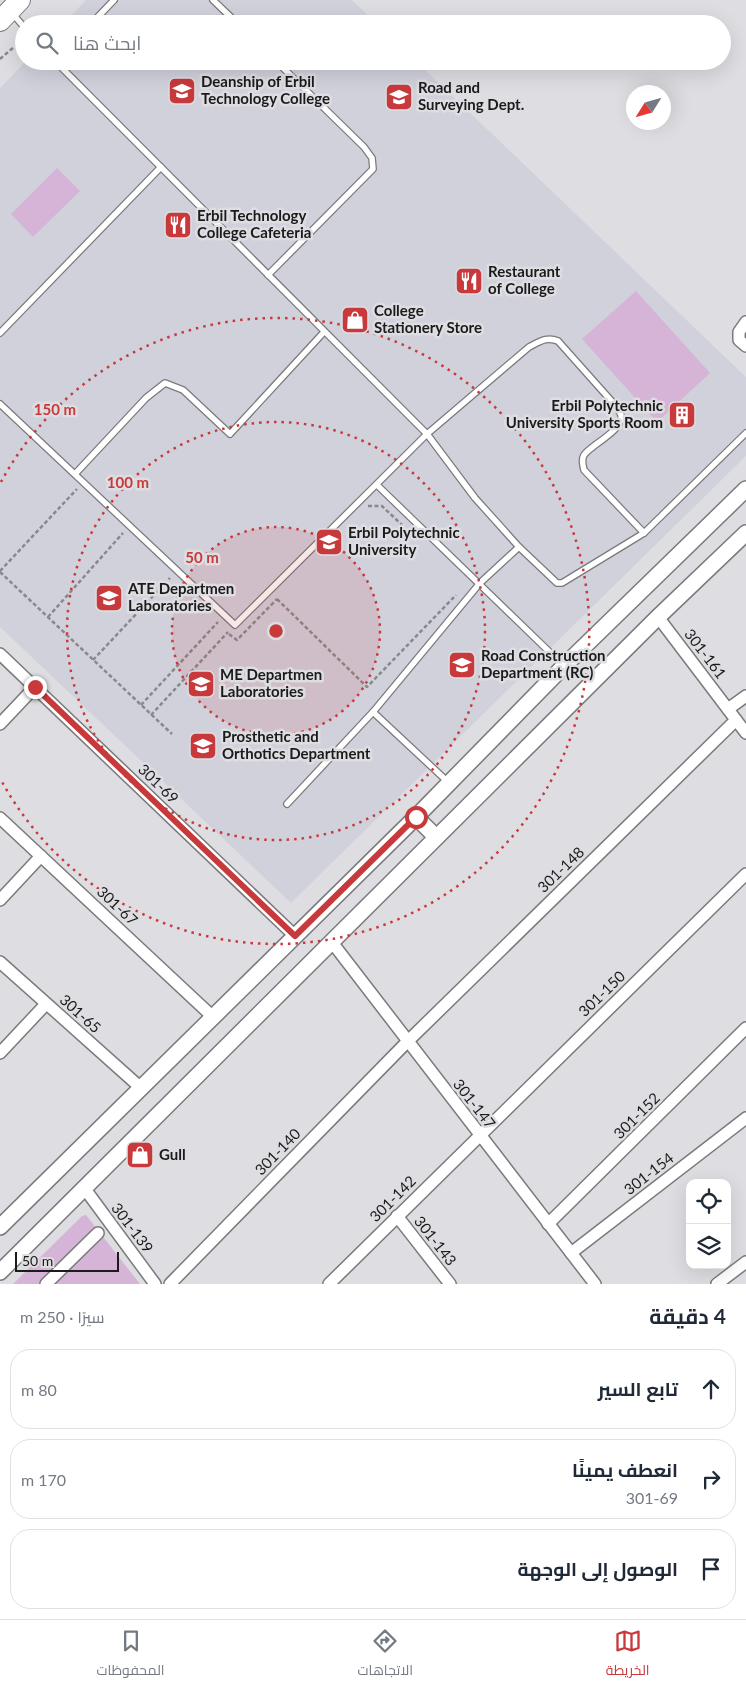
<!DOCTYPE html>
<html lang="ar">
<head>
<meta charset="utf-8">
<style>
	:root { --surface:#fff; --page:#f6f6f7; --text:#1f2937; --muted:#747a83; --line:#e0e1e3; --accent:#c8393c }
	body { margin:0; font-family:Lato,Cairo,sans-serif; background:var(--page); color:var(--text); direction:rtl }
	.controls { position:absolute; right:15px; bottom:15px; display:grid; overflow:hidden; border-radius:10px; box-shadow:0 5px 20px #0002 }
	.controls button { width:45px; height:45px; display:grid; place-items:center; padding:0; border:0; border-bottom:1px solid var(--line); background:var(--surface); color:var(--text); font:25px sans-serif }
	.compass { position:absolute; left:626px; top:85px; width:45px; height:45px; border-radius:50%; background:var(--surface); box-shadow:0 5px 20px #0002; rotate:233deg }
	.scale { position:absolute; left:15px; bottom:12px; width:104px; box-sizing:border-box; padding-left:5px; border:2px solid #1b1b1c; border-top:0; font-size:14px; line-height:18px; white-space:nowrap; color:#1b1b1c; -webkit-text-stroke:4px #dedee2; paint-order:stroke }
	.stop { position:absolute; width:15px; height:15px; margin:-11px; border:4px solid #c8393c; border-radius:50%; background:#fff }
	.stop.end { background:#c8393c; border-color:#fff; box-shadow:0 1px 5px #0008 }
	.list { margin:0; padding:0; list-style:none }
	h2 { display:flex; justify-content:space-between; align-items:center; height:65px; margin:0; padding:0 20px; font-size:21px }
	h2 small { font-size:16px; font-weight:400; color:var(--muted) }
	.list li { display:grid; grid-template-columns:32px 1fr auto; gap:15px; align-items:center; box-sizing:border-box; height:80px; margin:0 10px 10px; padding:0 10px; border:1px solid var(--line); border-radius:20px }
	.list b { display:block; font-size:19px; white-space:nowrap }
	.list p { margin:0; font-size:16px; white-space:nowrap; color:var(--muted) }
	.list em { font-size:16px; font-style:normal; color:var(--muted) }
	.icon { flex:none; width:28px; height:28px; fill:none; stroke:currentColor; stroke-width:2; stroke-linecap:round; stroke-linejoin:round }
	.map { position:relative; flex:none; width:746px; height:1284px; overflow:hidden; direction:ltr }
	.search { position:absolute; background:var(--surface); box-shadow:0 5px 20px #0002; left:15px; right:15px; top:15px; height:55px; display:flex; align-items:center; gap:12px; box-sizing:border-box; padding:0 18px; border-radius:28px; color:var(--muted); font-size:19px }
	.sheet { height:335px; background:var(--surface) }
	nav { display:flex; justify-content:space-around; align-items:center; box-sizing:border-box; height:70px; border-top:1px solid var(--line); background:var(--surface); font-size:14px; color:var(--muted) }
	nav a { display:grid; justify-items:center; gap:2px }
	nav .on { color:var(--accent) }
	.map>svg:first-child { display:block }
	.built { fill:#d1d1dc }
	.green { fill:#d5b4d7 }
	.lines { fill:none; stroke-linecap:round; stroke-linejoin:round }
	.lane-casing { stroke:#7a7a7d; stroke-width:8 }
	.street-casing { stroke:#7a7a7d; stroke-width:14 }
	.secondary-casing { stroke:#7a7a7d; stroke-width:18 }
	.highway-casing { stroke:#7a7a7d; stroke-width:22 }
	.path { stroke:#89898b; stroke-width:2.5; stroke-dasharray:4 2.5; stroke-linecap:butt }
	.lane { stroke:#fff; stroke-width:5.5 }
	.street { stroke:#fff; stroke-width:11 }
	.secondary { stroke:#fff; stroke-width:15 }
	.highway { stroke:#fff; stroke-width:20 }
	.route { stroke:#c8393c; stroke-width:6 }
	.ring { fill:none; stroke:#c8393c; stroke-width:2.5; stroke-dasharray:2.5 5 }
	.labels { text-anchor:middle; stroke-width:5; stroke-linejoin:round; paint-order:stroke }
	.poi-label { font-size:15px; font-weight:bold; fill:#1b1b1c; stroke:#dedee2; text-anchor:start }
	.street-label { font-size:15px; fill:#1b1b1c; stroke:#dedee2 }
	.centre { fill:#c8393c; stroke:#dedee2; stroke-width:2.5 }
	.ring-label { font-size:15px; text-anchor:middle; font-weight:bold; fill:#c8393c; stroke:#dedee2; stroke-width:5; stroke-linejoin:round; paint-order:stroke }
</style>
</head>
<body>
<div class="map">
<svg width="746" height="1284" viewBox="0 0 746 1284">
	<rect width="100%" height="100%" fill="#dedee2"/>
	<!-- built -->
	<g class="built">
		<polygon points="86,0 352,0 377,24 63,24"/>
		<polygon points="26,61 416,61 746,377 746,456 291,903 0,627 0,88"/>
	</g>
	<!-- green -->
	<g class="green">
		<polygon points="57,168 80,191 33,237 11,214"/>
		<polygon points="636,291 710,373 657,422 582,339"/>
		<polygon points="86,1215 140,1284 13,1284 75,1223 82,1216"/>
	</g>
	<g class="lines">
		<!-- lane casing -->
		<g class="lane-casing">
			<g id="lane">
				<polyline points="213,0 238,24"/>
				<polyline points="12,13 24,27"/>
				<polyline points="91,24 114,0"/>
				<polyline points="55,61 427,434 475,498 519,547"/>
				<polyline points="268,275 373,169 372,158 364,147 276,61"/>
				<polyline points="0,333 161,167"/>
				<path d="M 0,404 L 235,625 L 427,434 L 529,347 C 539,342 547,336 558,341 L 615,405 C 617,408 620,412 621,415 C 624,430 592,444 584,455 C 581,460 583,465 584,470 L 644,533 L 562,583 L 557,583 L 519,547 L 480,583 L 373,712"/>
				<polyline points="75,474 146,398 165,383 183,390 230,434 324,332"/>
				<polyline points="377,485 564,666"/>
				<polyline points="644,533 746,433"/>
				<polyline points="287,804 373,712 448,782"/>
			</g>
		</g>
		<!-- street casing -->
		<g class="street-casing">
			<g id="street">
				<polyline points="746,322 739,332 739,340 746,346"/>
				<polyline points="658,617 746,733"/>
				<polyline points="0,654 295,936"/>
				<polyline points="728,709 746,696"/>
				<polyline points="0,724 35,687"/>
				<polyline points="0,818 213,1017"/>
				<polyline points="0,900 41,856"/>
				<polyline points="331,941 595,1284"/>
				<polyline points="0,962 141,1088"/>
				<polyline points="0,1053 46,1004"/>
				<polyline points="85,1189 155,1284"/>
				<polyline points="397,1216 450,1284"/>
				<polyline points="548,1224 746,1028"/>
				<polyline points="571,1253 746,1118"/>
				<polyline points="46,1284 98,1233"/>
				<polyline points="170,1284 407,1042 736,720"/>
				<polyline points="329,1284 746,874"/>
				<polyline points="717,1284 746,1262"/>
			</g>
		</g>
		<!-- secondary casing -->
		<g class="secondary-casing">
			<g id="secondary">
				<polyline points="416,817 436,837"/>
				<polyline points="0,1227 416,817 564,666 746,489"/>
				<polyline points="0,1272 658,617 746,533"/>
			</g>
		</g>
		<!-- highway casing -->
		<g class="highway-casing">
			<polyline id="highway" points="0,21 20,0"/>
		</g>
		<!-- path -->
		<g class="path">
			<polyline points="0,59 14,47"/>
			<polyline points="368,506 382,506 402,525"/>
			<polyline points="0,571 77,489"/>
			<polyline points="0,572 172,734"/>
			<polyline points="277,599 367,687 456,595"/>
			<polyline points="48,617 123,533"/>
			<polyline points="229,634 237,640 277,599"/>
			<polyline points="93,660 170,578"/>
			<polyline points="141,705 218,622"/>
			<polyline points="151,715 228,632"/>
		</g>
		<!-- lane -->
		<use href="#lane" class="lane"/>
		<!-- street -->
		<use href="#street" class="street"/>
		<!-- secondary -->
		<use href="#secondary" class="secondary"/>
		<!-- highway -->
		<use href="#highway" class="highway"/>
	</g>
	<g class="lines">
		<!-- route -->
		<polyline class="route" points="35,687 295,936 416,817"/>
	</g>
	<!-- distance rings -->
	<circle cx="276" cy="631" r="104" fill="#c8393c" fill-opacity=".12"/>
	<g class="ring">
		<circle cx="276" cy="631" r="104"/>
		<circle cx="276" cy="631" r="209"/>
		<path d="M1 482A313 313 0 1 1 1 780"/>
	</g>
	<!-- icons -->
	<defs>
		<g id="university-square" transform="scale(1.4375)"><rect x="-9" y="-9" width="18" height="18" rx="4" fill="#c8393c" stroke="#dedee2"/><path d="M0-5L7-2L0 1L-7-2ZM-4 1L0 2.5L4 1V4Q0 6-4 4Z" fill="#fff"/></g>
		<g id="restaurant-square" transform="scale(1.4375)"><rect x="-9" y="-9" width="18" height="18" rx="4" fill="#c8393c" stroke="#dedee2"/><path d="M-5-6h1v4h1v-4h1v4h1v-4h1v5L-1.5 .5V6h-2V.5L-5-1ZM5-6V6H3V1.5H1.5Q1.5-4 5-6Z" fill="#fff"/></g>
		<g id="shop-square" transform="scale(1.4375)"><rect x="-9" y="-9" width="18" height="18" rx="4" fill="#c8393c" stroke="#dedee2"/><path d="M-5-2.5h2.3a2.7 3.5 0 0 1 5.4 0H5L5.5 6h-11ZM-1.5-2.5h3a1.5 2.3 0 0 0-3 0Z" fill="#fff"/></g>
		<g id="building-square" transform="scale(1.4375)"><rect x="-9" y="-9" width="18" height="18" rx="4" fill="#c8393c" stroke="#dedee2"/><path d="M-4-6H4V6H1V3H-1V6H-4ZM-2.5-4.3h1.7v1.8h-1.7ZM.8-4.3h1.7v1.8H.8ZM-2.5-1h1.7V.8h-1.7ZM.8-1h1.7V.8H.8Z" fill="#fff"/></g>
	</defs>
	<g fill-rule="evenodd">
		<use href="#university-square" x="182" y="91"/>
		<use href="#university-square" x="399" y="97"/>
		<use href="#restaurant-square" x="178" y="225"/>
		<use href="#restaurant-square" x="469" y="281"/>
		<use href="#shop-square" x="355" y="320"/>
		<use href="#building-square" x="682" y="415"/>
		<use href="#university-square" x="329" y="542"/>
		<use href="#university-square" x="109" y="598"/>
		<use href="#university-square" x="462" y="665"/>
		<use href="#university-square" x="201" y="684"/>
		<use href="#university-square" x="203" y="746"/>
		<use href="#shop-square" x="140" y="1155"/>
	</g>
	<g class="labels">
		<!-- poi labels -->
		<g class="poi-label">
			<text x="201" y="87">Deanship of Erbil<tspan x="201" dy="17">Technology College</tspan></text>
			<text x="418" y="93">Road and<tspan x="418" dy="17">Surveying Dept.</tspan></text>
			<text x="197" y="221">Erbil Technology<tspan x="197" dy="17">College Cafeteria</tspan></text>
			<text x="488" y="277">Restaurant<tspan x="488" dy="17">of College</tspan></text>
			<text x="374" y="316">College<tspan x="374" dy="17">Stationery Store</tspan></text>
			<text x="663" y="411" text-anchor="end">Erbil Polytechnic<tspan x="663" dy="17">University Sports Room</tspan></text>
			<text x="348" y="538">Erbil Polytechnic<tspan x="348" dy="17">University</tspan></text>
			<text x="128" y="594">ATE Departmen<tspan x="128" dy="17">Laboratories</tspan></text>
			<text x="481" y="661">Road Construction<tspan x="481" dy="17">Department (RC)</tspan></text>
			<text x="220" y="680">ME Departmen<tspan x="220" dy="17">Laboratories</tspan></text>
			<text x="222" y="742">Prosthetic and<tspan x="222" dy="17">Orthotics Department</tspan></text>
			<text x="159" y="1160">Gull</text>
		</g>
		<!-- street labels -->
		<g class="street-label">
			<text transform="translate(705 654) rotate(53)" y="5">301-161</text>
			<text transform="translate(158 784) rotate(44)" y="5">301-69</text>
			<text transform="translate(561 870) rotate(-44)" y="5">301-148</text>
			<text transform="translate(117 906) rotate(43)" y="5">301-67</text>
			<text transform="translate(602 994) rotate(-44)" y="5">301-150</text>
			<text transform="translate(80 1014) rotate(42)" y="5">301-65</text>
			<text transform="translate(474 1104) rotate(52)" y="5">301-147</text>
			<text transform="translate(637 1116) rotate(-45)" y="5">301-152</text>
			<text transform="translate(278 1152) rotate(-46)" y="5">301-140</text>
			<text transform="translate(649 1174) rotate(-38)" y="5">301-154</text>
			<text transform="translate(393 1199) rotate(-45)" y="5">301-142</text>
			<text transform="translate(132 1228) rotate(53)" y="5">301-139</text>
			<text transform="translate(435 1241) rotate(52)" y="5">301-143</text>
		</g>
	</g>
	<circle cx="276" cy="631" r="8" class="centre"/>
	<g class="ring-label">
		<text x="55" y="415">150 m</text>
		<text x="128" y="488">100 m</text>
		<text x="202" y="563">50 m</text>
	</g>
</svg>
<div class="controls">
<button><svg class="icon" aria-label="locate" viewBox="0 0 24 24"><circle cx="12" cy="12" r="6"/><path d="M12 2v4M12 18v4M2 12h4M18 12h4"/></svg></button>
<button><svg class="icon" aria-label="layers" viewBox="0 0 24 24"><path d="M12 4l9 5-9 5-9-5zM3 14l9 5 9-5"/></svg></button>
</div>
<svg class="compass" viewBox="-18 -18 36 36"><path d="M0-13l5 13h-10z" fill="#e53935"/><path d="M0 13l5-13h-10z" fill="#747a83"/></svg>
<div class="scale">50 m</div>
<div class="stop" style="left:416px;top:817px"></div>
<div class="stop end" style="left:35px;top:687px"></div>
<div class="search"><svg class="icon" aria-label="search" viewBox="0 0 24 24"><circle cx="10" cy="10" r="6"/><path d="M15 15l6 6"/></svg>ابحث هنا</div>
</div>
<section class="sheet">
<h2>4 دقيقة<small>سيرًا · 250 m</small></h2>
<ul class="list">
<li><svg class="icon" aria-label="ahead" viewBox="0 0 24 24"><path d="M12 20V5M6 11l6-6 6 6"/></svg><div><b>تابع السير</b></div><em>80 m</em></li>
<li><svg class="icon" aria-label="right" viewBox="0 0 24 24"><path d="M7 20v-9h11M14 6l5 5-5 5"/></svg><div><b>انعطف يمينًا</b><p>301-69</p></div><em>170 m</em></li>
<li><svg class="icon" aria-label="arrive" viewBox="0 0 24 24"><path d="M6 21V4h12l-3 4 3 4H6"/></svg><div><b>الوصول إلى الوجهة</b></div></li>
</ul>
</section>
<nav>
<a class="on"><svg class="icon" aria-label="map" viewBox="0 0 24 24"><path d="M3 6l6-2 6 2 6-2v14l-6 2-6-2-6 2zM9 4v14M15 6v14"/></svg>الخريطة</a>
<a><svg class="icon" aria-label="directions" viewBox="0 0 24 24"><path d="M12 3l9 9-9 9-9-9zM9 14v-3h6M13 9l2 2-2 2"/></svg>الاتجاهات</a>
<a><svg class="icon" aria-label="saved" viewBox="0 0 24 24"><path d="M7 4h10v16l-5-4-5 4z"/></svg>المحفوظات</a>
</nav>
</body>
</html>
